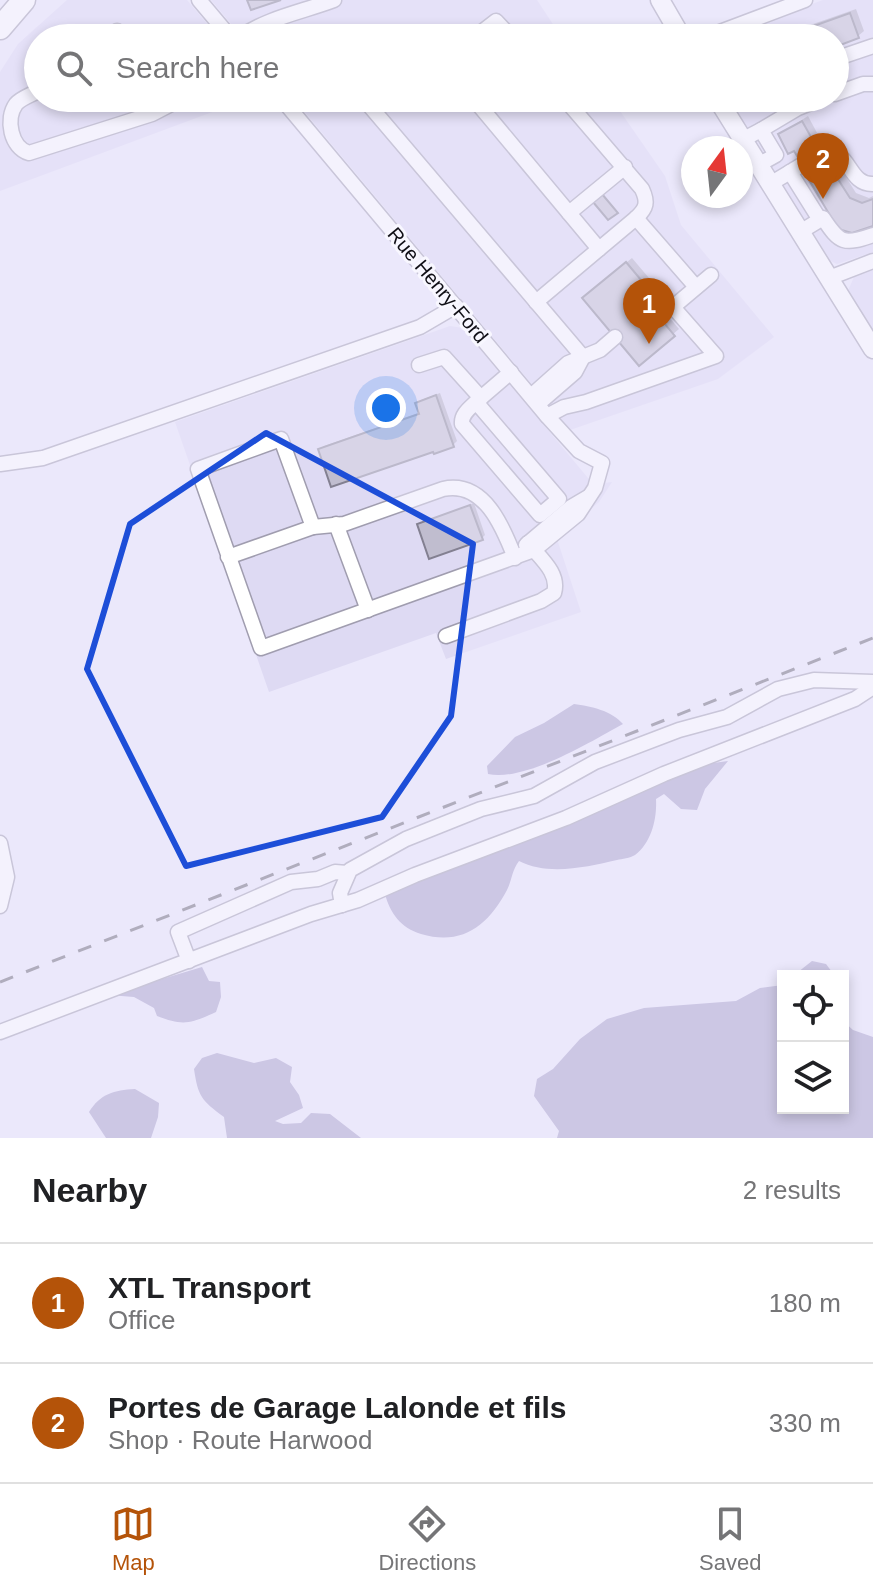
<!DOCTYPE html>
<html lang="en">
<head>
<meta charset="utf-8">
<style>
	:root { --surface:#fff; --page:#f2f2f2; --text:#202124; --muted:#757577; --line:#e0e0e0; --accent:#b45309 }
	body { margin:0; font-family:Helvetica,sans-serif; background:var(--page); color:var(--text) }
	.controls { position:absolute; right:24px; bottom:24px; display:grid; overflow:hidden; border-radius:0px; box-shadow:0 4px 12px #0003 }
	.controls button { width:72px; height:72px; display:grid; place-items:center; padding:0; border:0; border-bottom:2px solid var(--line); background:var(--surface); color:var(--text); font:40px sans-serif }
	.compass { position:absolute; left:681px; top:136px; width:72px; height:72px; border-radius:50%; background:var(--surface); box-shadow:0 4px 12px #0003; rotate:15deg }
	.you { position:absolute; left:386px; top:408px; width:28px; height:28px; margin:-20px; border:6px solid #fff; border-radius:50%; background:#1a73e8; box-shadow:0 0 0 12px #1a73e833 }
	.badge { display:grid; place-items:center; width:52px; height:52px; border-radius:50%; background:var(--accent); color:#fff; font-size:26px; font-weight:700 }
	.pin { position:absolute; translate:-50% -66px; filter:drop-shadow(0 2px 4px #0008) }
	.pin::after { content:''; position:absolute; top:42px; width:28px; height:24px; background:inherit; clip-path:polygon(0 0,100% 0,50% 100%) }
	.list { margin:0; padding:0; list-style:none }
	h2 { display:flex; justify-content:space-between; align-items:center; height:104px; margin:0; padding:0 32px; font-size:34px }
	h2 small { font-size:26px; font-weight:400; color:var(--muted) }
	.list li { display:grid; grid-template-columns:52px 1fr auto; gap:24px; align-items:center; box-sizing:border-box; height:120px; padding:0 32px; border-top:2px solid var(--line) }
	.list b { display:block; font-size:30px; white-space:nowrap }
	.list p { margin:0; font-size:26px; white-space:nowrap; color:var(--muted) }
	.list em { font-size:26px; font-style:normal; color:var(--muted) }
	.icon { flex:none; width:44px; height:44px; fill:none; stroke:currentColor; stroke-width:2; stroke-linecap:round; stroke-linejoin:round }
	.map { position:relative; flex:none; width:873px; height:1138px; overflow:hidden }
	.search { position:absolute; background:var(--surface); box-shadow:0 4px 12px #0003; left:24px; right:24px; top:24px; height:88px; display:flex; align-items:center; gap:20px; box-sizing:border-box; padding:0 28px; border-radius:44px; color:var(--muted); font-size:30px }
	.sheet { height:344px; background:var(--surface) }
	nav { display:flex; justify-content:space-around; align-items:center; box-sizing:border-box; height:112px; border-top:2px solid var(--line); background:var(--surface); font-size:22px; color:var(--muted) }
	nav a { display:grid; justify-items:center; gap:4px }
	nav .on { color:var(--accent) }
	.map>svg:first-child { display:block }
	.built { fill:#dedaf3 }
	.forest { fill:#a69fc8 }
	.shadow { fill:#0003 }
	.building { fill:#c0bdcf; stroke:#838091; stroke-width:2 }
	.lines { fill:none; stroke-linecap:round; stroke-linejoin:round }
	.minor-casing { stroke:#a09daf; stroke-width:17 }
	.major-casing { stroke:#a09daf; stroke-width:21 }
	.highway-casing { stroke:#a09daf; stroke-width:25 }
	.minor { stroke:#fff; stroke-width:14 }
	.major { stroke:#fff; stroke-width:18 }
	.highway { stroke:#fff; stroke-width:22 }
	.rail { stroke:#686672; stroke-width:3; stroke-dasharray:14 14; stroke-linecap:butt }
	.marked { fill:none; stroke:#1d4ed8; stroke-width:6; stroke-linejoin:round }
	.labels { text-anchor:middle; stroke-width:6; stroke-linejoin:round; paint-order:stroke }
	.street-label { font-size:20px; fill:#100f16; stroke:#f8f7ff }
</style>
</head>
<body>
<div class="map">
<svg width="873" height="1138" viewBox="0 0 873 1138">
	<rect width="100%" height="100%" fill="#ebe8fb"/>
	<!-- built -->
	<g class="built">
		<polygon points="67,0 187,0 219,38 38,38 38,98 204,98 215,111 0,191 0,72 18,44"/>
		<polygon points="211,0 537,0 562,38 243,38"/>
		<polygon points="823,0 873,0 873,252 837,264 826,259 726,98 835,98 835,38 719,38"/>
		<polygon points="293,98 611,98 665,176 681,225 774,337 718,379 570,430"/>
		<polygon points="873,269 873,335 847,293 854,277"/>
		<polygon points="450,326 463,328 588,478 604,483 612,482 599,502 557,539 581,612 446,659 436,633 269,692 175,422"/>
	</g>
	<!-- forest -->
	<g class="forest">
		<path d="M 574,704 C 591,706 612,711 623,724 C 590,742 525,782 488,774 L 487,766 L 515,737 L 544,723 Z"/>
		<path d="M 728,761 L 705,789 L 697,810 L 681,809 L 664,794 L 656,799 C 657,818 652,842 635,855 C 630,858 622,859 617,860 C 587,867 548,876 519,861 C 512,870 512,880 507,890 C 488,926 462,946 421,934 C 401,928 390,913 385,894 L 699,765 Z"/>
		<polygon points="812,961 826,964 835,976 793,976"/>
		<path d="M 202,967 L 209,981 L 220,982 L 221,997 L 216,1012 C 190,1024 183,1026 157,1016 L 154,1008 L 134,997 L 109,995 Z"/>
		<polygon points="783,985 783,1108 843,1108 843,1021 853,1030 873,1037 873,1138 557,1138 559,1131 534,1096 537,1079 553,1069 580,1039 607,1019 644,1008 736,1001 760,988"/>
		<path d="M 217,1053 L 254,1063 L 276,1058 L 292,1067 L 290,1082 L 299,1095 L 303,1108 L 275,1121 L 283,1124 L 301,1123 L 311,1113 L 330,1114 L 361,1138 L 227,1138 L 224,1117 C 201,1100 198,1096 194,1069 L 202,1058 Z"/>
		<path d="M 135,1089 L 159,1103 L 158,1117 L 151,1138 L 106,1138 L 89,1112 C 100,1094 114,1090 135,1089 Z"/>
	</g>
	<!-- shadow -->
	<g class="shadow">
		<polygon points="856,9 864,31 858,36 835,45 835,38 773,38"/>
		<polygon points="808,116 823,144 817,149 795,148 780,134"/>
		<polygon points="834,158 856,193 869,198 873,196 873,224 809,176"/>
		<polygon points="632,258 666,298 659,305 679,329 639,363 590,292"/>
		<polygon points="440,393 457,441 453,445 435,451 320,449 324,446 421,412 418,403 421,400"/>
		<polygon points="474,503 485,535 482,538 419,524"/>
	</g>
	<!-- building -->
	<g class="building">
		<polygon points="247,0 281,0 251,10"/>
		<polygon points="850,13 859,38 835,47 835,38 780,38"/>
		<polygon points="802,121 819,151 800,161 794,151 788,154 778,134"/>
		<polygon points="827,162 850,198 862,203 873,199 873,226 852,233 838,229 806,175"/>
		<polygon points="602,194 618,213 608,220 593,202"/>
		<polygon points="626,262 662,305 654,311 675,336 639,366 582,298"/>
		<polygon points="436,395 454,447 434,454 433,452 331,487 318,449 419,414 415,403"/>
		<polygon points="470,505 483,540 429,559 417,524"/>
	</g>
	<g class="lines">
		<!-- minor casing -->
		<g class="minor-casing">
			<g id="minor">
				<polyline points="199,0 231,38"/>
				<polyline points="109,38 117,31 123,38"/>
				<path d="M 239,38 C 267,18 302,12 334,0"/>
				<polyline points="474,38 496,21 512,38"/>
				<polyline points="704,38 805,0"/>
				<polyline points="835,59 873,46"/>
				<path d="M 38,91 C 31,95 21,98 16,104 C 5,119 11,148 29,153 L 152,114 L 177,101"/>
				<polyline points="835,94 863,84 873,84"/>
				<polyline points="363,98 583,357"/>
				<polyline points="473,98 599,249 536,302"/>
				<path d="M 564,98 L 642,189 C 648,202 647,208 636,218"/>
				<polyline points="761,130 798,108 823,98"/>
				<polyline points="742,140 761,130 776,155 758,165"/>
				<path d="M 790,172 C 801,166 812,157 824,154 C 850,146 847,185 873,184"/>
				<polyline points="770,184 790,172 820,220"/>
				<polyline points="569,213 625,167"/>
				<path d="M 800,232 L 823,218 C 840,244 844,245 873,235"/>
				<polyline points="599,249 636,218 696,287"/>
				<polyline points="829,278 873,261"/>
				<polyline points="419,365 444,357 481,398"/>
				<polyline points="531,396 568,363 600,350 615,337"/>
				<path d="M 476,402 L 559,499 L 540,515 L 462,424 C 461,414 470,408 476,402 L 511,372"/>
				<polyline points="538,404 575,372 583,357"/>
				<polyline points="547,416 564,407 586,402 716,356 673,307 711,275"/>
				<polyline points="0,464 43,458 420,327 456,306"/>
				<polyline points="336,524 368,610"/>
				<path d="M 313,527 L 344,524 L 443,489 C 484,480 503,527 515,558"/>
				<polyline points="526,545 571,507 588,497"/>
				<polyline points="228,557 313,527 281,439 198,469 261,648 534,550 578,514 595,488 602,463 579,451 547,416 281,98"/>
				<path d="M 446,636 L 541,601 L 554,593 C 560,573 540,558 528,543"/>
				<polyline points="0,843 7,877 0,906"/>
				<polyline points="342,905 340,893 350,870 406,839 481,809 534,796 595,762 679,730 727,717 778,689 814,680 873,682"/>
				<polyline points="189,961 178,932 291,882 318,879 335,872 347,873"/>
				<polyline points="0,1032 311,914 358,900 415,875 566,818 664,774 855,699 873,687"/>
			</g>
		</g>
		<!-- major casing -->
		<g class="major-casing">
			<g id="major">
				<polyline points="660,0 682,38"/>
				<polyline points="717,98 873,349"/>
			</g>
		</g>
		<!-- highway casing -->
		<g class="highway-casing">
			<polyline id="highway" points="0,28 24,0"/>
		</g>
		<!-- minor -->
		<use href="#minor" class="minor"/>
		<!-- major -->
		<use href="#major" class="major"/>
		<!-- highway -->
		<use href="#highway" class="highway"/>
		<!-- rail -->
		<polyline class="rail" points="0,982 873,638"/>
	</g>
	<!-- marked area -->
	<path d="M0 0H873V1138H0ZM 266,433 L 473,544 L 451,716 L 382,817 L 186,866 L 87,669 L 130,524 Z" fill="#ebe8fb" fill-opacity=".55" fill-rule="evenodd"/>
	<path class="marked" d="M 266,433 L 473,544 L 451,716 L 382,817 L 186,866 L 87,669 L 130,524 Z"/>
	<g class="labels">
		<!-- street labels -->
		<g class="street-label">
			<text transform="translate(438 285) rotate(50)" y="7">Rue Henry-Ford</text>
		</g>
	</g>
</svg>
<div class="controls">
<button><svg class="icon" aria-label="locate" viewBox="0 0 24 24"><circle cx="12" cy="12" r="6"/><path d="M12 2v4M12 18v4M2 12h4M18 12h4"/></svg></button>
<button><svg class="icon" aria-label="layers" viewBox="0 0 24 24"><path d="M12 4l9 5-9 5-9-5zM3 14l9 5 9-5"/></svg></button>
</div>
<svg class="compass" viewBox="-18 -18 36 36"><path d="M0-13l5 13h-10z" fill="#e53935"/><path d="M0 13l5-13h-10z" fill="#757577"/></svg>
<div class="you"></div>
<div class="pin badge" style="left:649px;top:344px">1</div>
<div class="pin badge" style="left:823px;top:199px">2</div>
<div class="search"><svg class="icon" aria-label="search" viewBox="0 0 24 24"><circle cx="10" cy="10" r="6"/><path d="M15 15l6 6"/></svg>Search here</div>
</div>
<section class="sheet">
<h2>Nearby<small>2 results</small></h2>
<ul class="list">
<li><span class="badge">1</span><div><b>XTL Transport</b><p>Office</p></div><em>180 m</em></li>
<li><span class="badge">2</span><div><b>Portes de Garage Lalonde et fils</b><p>Shop · Route Harwood</p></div><em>330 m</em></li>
</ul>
</section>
<nav>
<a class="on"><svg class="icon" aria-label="map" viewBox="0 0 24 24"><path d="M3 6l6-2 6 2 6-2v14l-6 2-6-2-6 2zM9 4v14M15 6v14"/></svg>Map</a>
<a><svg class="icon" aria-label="directions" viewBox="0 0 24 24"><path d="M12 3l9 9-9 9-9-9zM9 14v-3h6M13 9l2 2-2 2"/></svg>Directions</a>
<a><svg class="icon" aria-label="saved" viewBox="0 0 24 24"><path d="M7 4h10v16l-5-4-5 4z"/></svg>Saved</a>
</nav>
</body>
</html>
